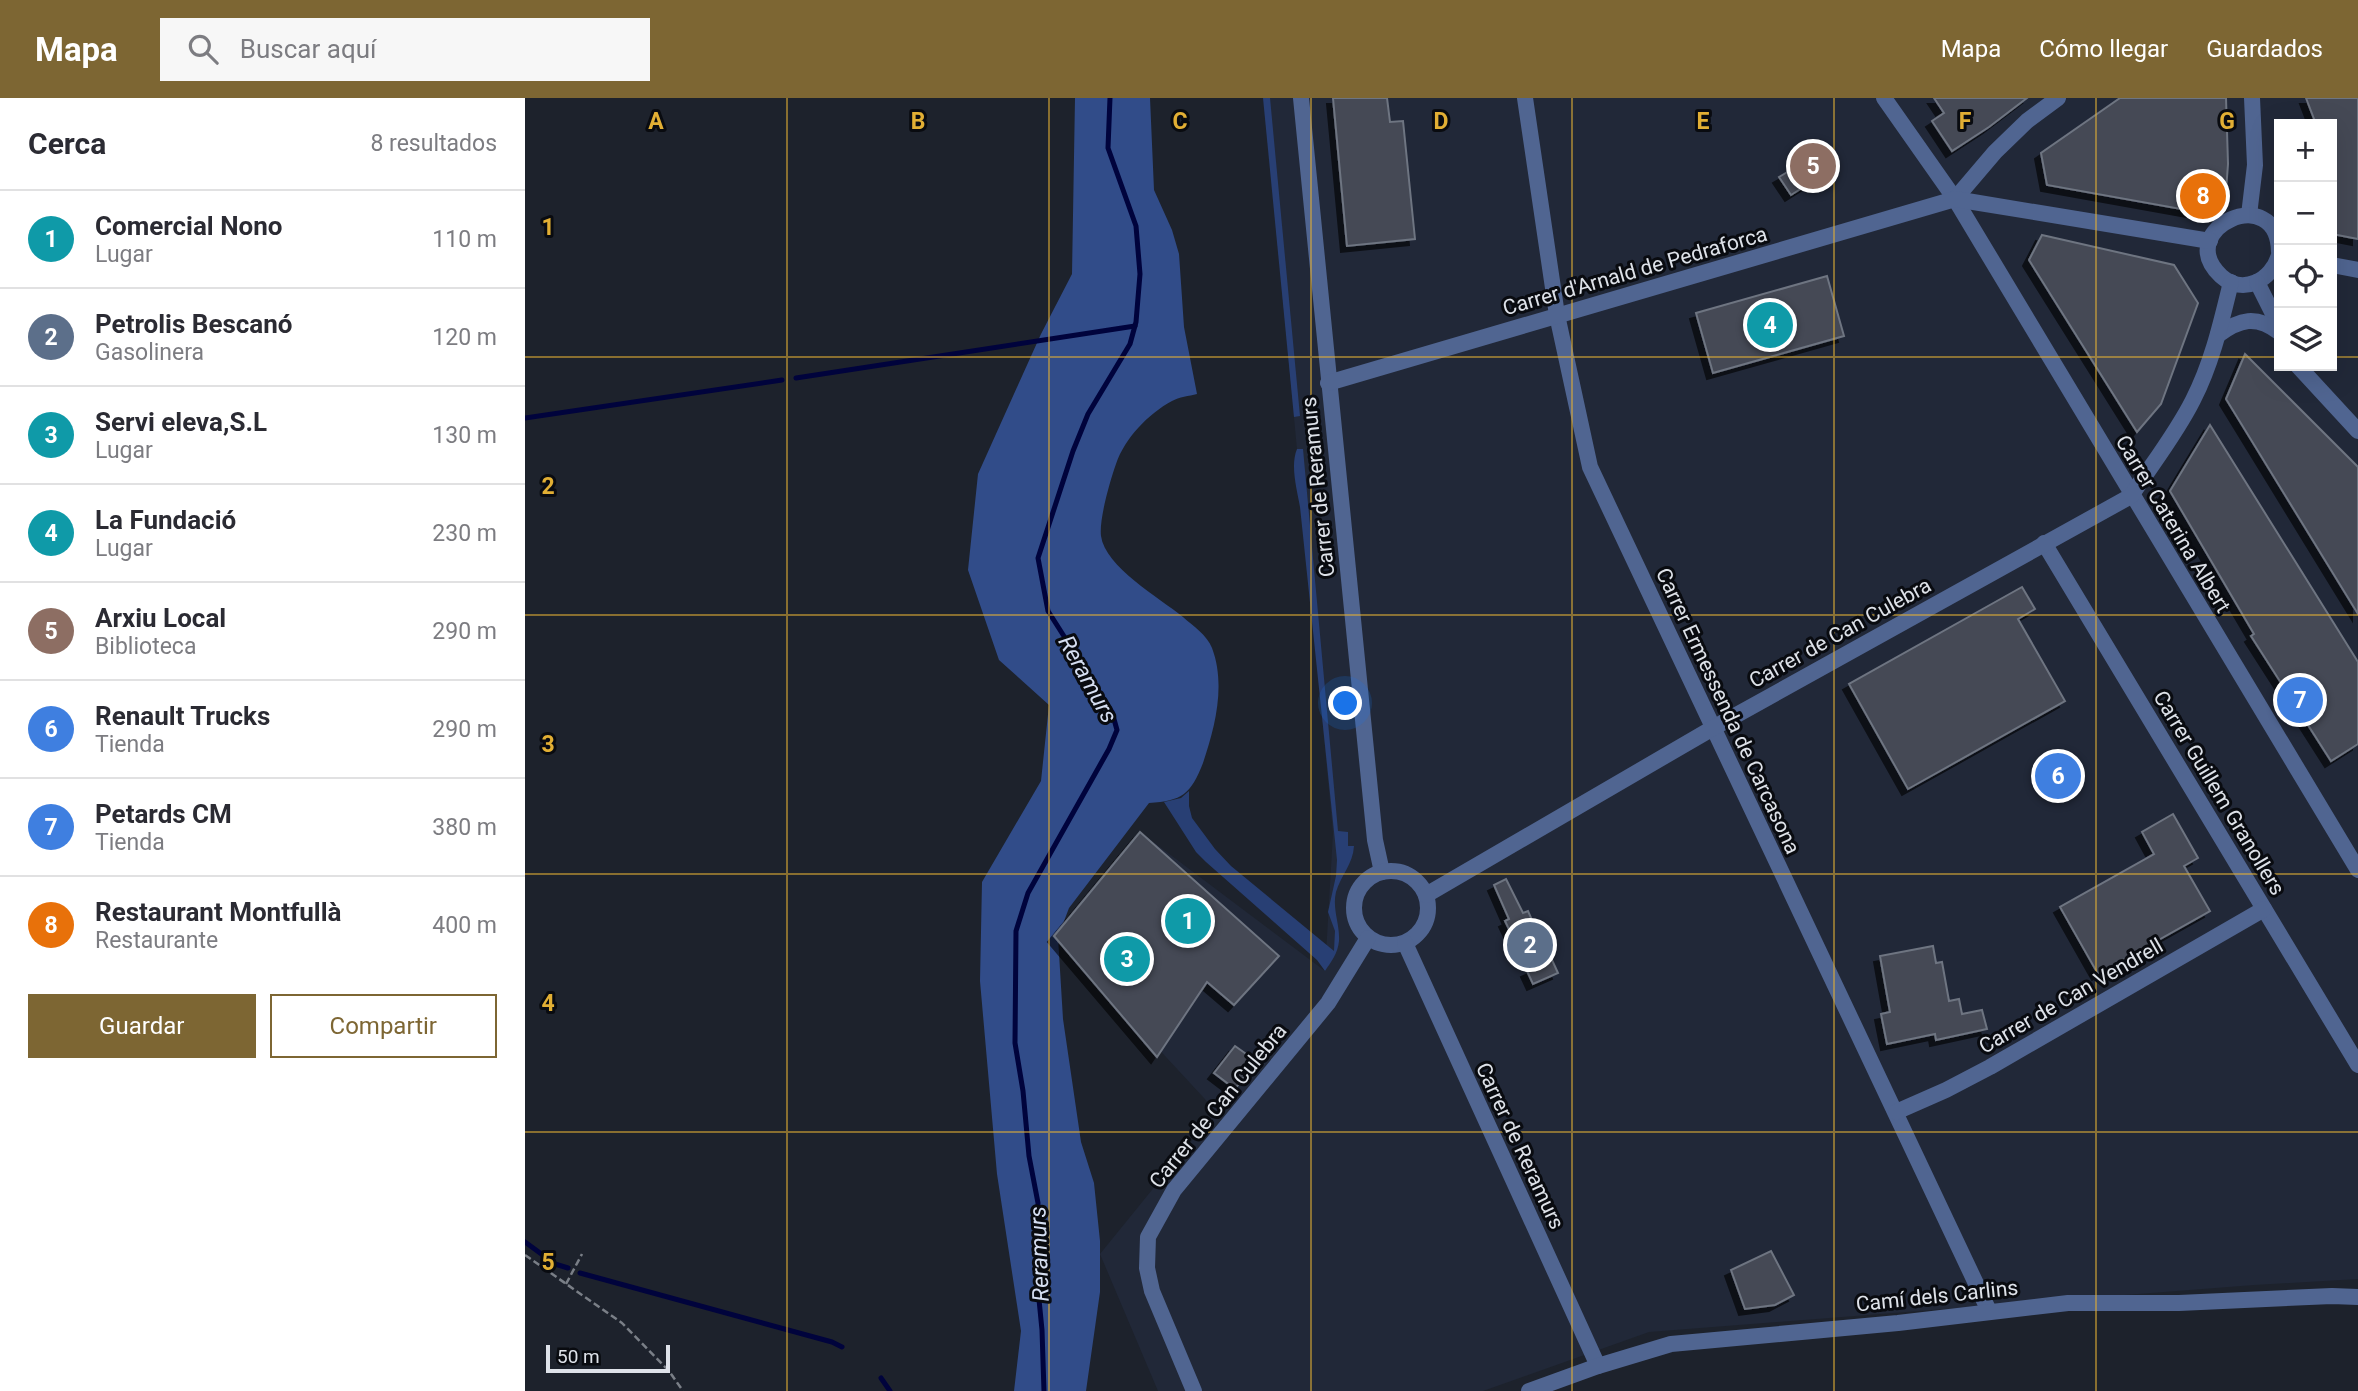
<!DOCTYPE html>
<html lang="es">
<head>
<meta charset="utf-8">
<style>
	:root { --surface:#fff; --page:#f7f7f7; --text:#2b2b33; --muted:#7c7c81; --line:#e1e1e2; --accent:#7d6633 }
	body { margin:0; font-family:Roboto,sans-serif; background:var(--page); color:var(--text) }
	.controls { position:absolute; right:21px; top:21px; display:grid; overflow:hidden; border-radius:0px; box-shadow:0 7px 28px #0002 }
	.controls button { width:63px; height:63px; display:grid; place-items:center; padding:0; border:0; border-bottom:2px solid var(--line); background:var(--surface); color:var(--text); font:35px sans-serif }
	.scale { position:absolute; left:21px; bottom:18px; width:124px; box-sizing:border-box; padding-left:7px; border:4px solid #dee2e9; border-top:0; font-size:19px; line-height:24px; white-space:nowrap; color:#dee2e9; -webkit-text-stroke:5px #090b10; paint-order:stroke }
	.you { position:absolute; left:821px; top:606px; width:24px; height:24px; margin:-18px; border:5px solid #fff; border-radius:50%; background:#1a73e8; box-shadow:0 0 0 10px #1a73e833 }
	.badge { display:grid; place-items:center; width:46px; height:46px; border-radius:50%; background:var(--accent); color:#fff; font-size:23px; font-weight:700 }
	.pin { position:absolute; translate:-50% -50%; border:4px solid #fff; box-shadow:0 2px 7px #0006 }
	.list { margin:0; padding:0; list-style:none }
	h2 { display:flex; justify-content:space-between; align-items:center; height:91px; margin:0; padding:0 28px; font-size:30px }
	h2 small { font-size:23px; font-weight:400; color:var(--muted) }
	.list li { display:grid; grid-template-columns:46px 1fr auto; gap:21px; align-items:center; box-sizing:border-box; height:98px; padding:0 28px; border-top:2px solid var(--line) }
	.list b { display:block; font-size:26px; white-space:nowrap }
	.list p { margin:0; font-size:23px; white-space:nowrap; color:var(--muted) }
	.list em { font-size:23px; font-style:normal; color:var(--muted) }
	.actions { display:flex; gap:14px; padding:21px 28px }
	.actions a { flex:1; padding:16px 0; border:2px solid var(--accent); border-radius:0px; text-align:center; font-size:24px; color:var(--accent) }
	.actions .main { background:var(--accent); color:#fff }
	.icon { flex:none; width:38px; height:38px; fill:none; stroke:currentColor; stroke-width:2; stroke-linecap:round; stroke-linejoin:round }
	.map { position:relative; flex:none; width:1833px; height:1293px; overflow:hidden }
	header { display:flex; align-items:center; gap:42px; box-sizing:border-box; height:98px; padding:0 35px; background:var(--accent); color:#fff }
	header strong { font-size:33px }
	nav { display:flex; gap:38px; margin-inline-start:auto; font-size:24px }
	.search { width:490px; height:63px; background:var(--page); display:flex; align-items:center; gap:18px; box-sizing:border-box; padding:0 24px; border-radius:0px; color:var(--muted); font-size:26px }
	main { display:flex }
	aside { flex:1; background:var(--surface) }
	.map>svg:first-child { display:block }
	.built { fill:#212838; fill-rule:evenodd }
	.green { fill:#283f74 }
	.forest { fill:#314c89 }
	.lines { fill:none; stroke-linecap:round; stroke-linejoin:round }
	.stream { stroke:#00033c; stroke-width:5 }
	.building { fill:#444955; stroke:#6e7481; stroke-width:2; filter:url(#shadow) }
	.path { stroke:#7a7f87; stroke-width:2.5; stroke-dasharray:7 3.5; stroke-linecap:butt }
	.minor { stroke:#506591; stroke-width:16 }
	.grid { fill:none; stroke:#e2af34; stroke-width:2; stroke-opacity:0.55 }
	.labels { text-anchor:middle; stroke-width:6; stroke-linejoin:round; paint-order:stroke }
	.street-label { font-size:21px; fill:#dee2e9; stroke:#090b10 }
	.water-label { font-size:23px; font-style:italic; fill:#d5def1; stroke:#090b10 }
	.grid-label { font-size:23px; text-anchor:middle; font-weight:bold; fill:#e2af34; stroke:#090b10; stroke-width:6; stroke-linejoin:round; paint-order:stroke }
</style>
</head>
<body>
<header>
<strong>Mapa</strong>
<div class="search"><svg class="icon" aria-label="search" viewBox="0 0 24 24"><circle cx="10" cy="10" r="6"/><path d="M15 15l6 6"/></svg>Buscar aquí</div>
<nav><a>Mapa</a><a>Cómo llegar</a><a>Guardados</a></nav>
</header>
<main>
<aside>
<h2>Cerca<small>8 resultados</small></h2>
<ul class="list">
<li><span class="badge" style="background:#0f9aa8">1</span><div><b>Comercial Nono</b><p>Lugar</p></div><em>110 m</em></li>
<li><span class="badge" style="background:#5c6f8a">2</span><div><b>Petrolis Bescanó</b><p>Gasolinera</p></div><em>120 m</em></li>
<li><span class="badge" style="background:#0f9aa8">3</span><div><b>Servi eleva,S.L</b><p>Lugar</p></div><em>130 m</em></li>
<li><span class="badge" style="background:#0f9aa8">4</span><div><b>La Fundació</b><p>Lugar</p></div><em>230 m</em></li>
<li><span class="badge" style="background:#8d6e63">5</span><div><b>Arxiu Local</b><p>Biblioteca</p></div><em>290 m</em></li>
<li><span class="badge" style="background:#3f7fe0">6</span><div><b>Renault Trucks</b><p>Tienda</p></div><em>290 m</em></li>
<li><span class="badge" style="background:#3f7fe0">7</span><div><b>Petards CM</b><p>Tienda</p></div><em>380 m</em></li>
<li><span class="badge" style="background:#e8710a">8</span><div><b>Restaurant Montfullà</b><p>Restaurante</p></div><em>400 m</em></li>
</ul>
<div class="actions"><a class="main">Guardar</a><a>Compartir</a></div>
</aside>
<div class="map">
<svg width="1833" height="1293" viewBox="0 0 1833 1293">
	<defs>
		<filter id="shadow"><feDropShadow dx="-6" dy="6" stdDeviation="0" flood-color="#0009"/></filter>
	</defs>
	<rect width="100%" height="100%" fill="#1d222c"/>
	<!-- built -->
	<path class="built" d="M 739,0 L 1833,0 L 1833,1181 L 1729,1187 L 1124,1234 L 958,1293 L 633,1293 L 575,1156 L 691,1013 L 529,838 L 615,734 L 800,873 L 808,735 ZM 1754,26 L 1807,26 L 1807,268 L 1754,268 Z"/>
	<!-- green -->
	<g class="green">
		<polygon points="738,0 745,0 775,318 769,319"/>
		<path d="M 772,351 L 778,351 L 813,733 L 823,734 L 823,748 L 829,748 C 828,766 816,777 811,794 C 807,811 815,826 814,843 C 813,855 806,864 800,873 L 792,862 L 681,764 L 671,754 L 639,704 L 656,700 L 664,693 L 664,708 L 667,720 L 690,751 L 706,768 L 809,853 L 810,833 L 803,814 L 811,778 L 812,762 L 775,409 C 772,391 765,368 772,351 Z"/>
	</g>
	<!-- forest -->
	<path class="forest" d="M 550,0 L 625,0 L 629,92 L 647,132 L 654,156 L 659,229 L 672,296 C 664,298 654,299 647,303 C 623,316 600,340 591,366 C 585,383 574,421 576,438 C 580,469 635,500 658,519 C 668,528 682,537 687,550 C 701,587 690,629 678,665 C 666,696 657,703 624,705 L 544,810 L 533,839 L 538,921 L 556,1044 L 569,1085 L 575,1143 L 575,1194 L 561,1293 L 489,1293 L 496,1233 L 472,1076 L 455,883 L 457,784 L 516,683 L 524,607 L 474,562 L 443,472 L 453,376 L 516,236 L 547,176 Z"/>
	<g class="lines">
		<!-- stream -->
		<g class="stream">
			<polyline points="271,280 610,228"/>
			<polyline points="0,320 257,282"/>
			<polyline points="0,1144 30,1166 43,1170"/>
			<polyline points="55,1175 307,1244 317,1249"/>
			<polyline points="356,1280 365,1293"/>
			<polyline points="519,1293 517,1232 511,1171 513,1105 504,1058 498,993 490,945 491,833 503,795 584,651 592,632 587,614 523,513 513,460 548,353 563,316 605,246 611,224 615,176 611,128 583,50 585,0"/>
		</g>
	</g>
	<!-- building -->
	<g class="building">
		<polygon points="808,0 862,0 865,24 878,23 890,141 822,148"/>
		<polygon points="1409,0 1502,0 1464,29 1427,53 1407,23 1419,15"/>
		<polygon points="1595,0 1701,0 1703,66 1701,93 1667,113 1522,87 1516,55"/>
		<polygon points="1781,0 1833,0 1833,141 1807,136 1807,26 1791,26"/>
		<polygon points="1300,52 1312,68 1266,97 1254,79"/>
		<polygon points="1517,137 1649,167 1673,205 1636,306 1612,334 1504,162"/>
		<polygon points="1302,178 1319,238 1188,275 1171,215"/>
		<polygon points="1720,256 1833,369 1833,516 1701,301"/>
		<polygon points="1685,327 1833,564 1833,646 1806,663 1726,538 1729,536 1645,393"/>
		<polygon points="1497,489 1510,511 1493,521 1540,603 1383,691 1324,586"/>
		<polygon points="1648,716 1673,760 1659,768 1685,813 1573,876 1535,809 1629,756 1617,734"/>
		<polygon points="615,734 754,858 709,907 682,884 632,959 529,838"/>
		<polygon points="981,781 998,815 1003,813 1015,840 993,850 980,823 984,821 969,787"/>
		<polygon points="1408,848 1411,865 1417,864 1424,903 1434,901 1437,916 1457,912 1462,931 1411,942 1410,936 1362,946 1356,916 1365,914 1355,858"/>
		<polygon points="1027,862 1033,875 1008,886 1002,873"/>
		<polygon points="710,948 731,963 710,991 689,975"/>
		<polygon points="1246,1153 1269,1197 1250,1207 1220,1211 1206,1172"/>
	</g>
	<g class="lines">
		<!-- path -->
		<g class="path">
			<polyline points="0,1157 97,1225 144,1273 158,1293"/>
			<polyline points="41,1186 57,1156"/>
		</g>
		<!-- minor -->
		<g class="minor">
			<polyline points="776,0 850,742 857,774"/>
			<polyline points="1000,0 1032,217 1065,369 1464,1213"/>
			<polyline points="1359,0 1430,101 1833,772"/>
			<polyline points="1430,101 1470,54 1502,23 1533,0"/>
			<polyline points="1724,117 1730,67 1727,0"/>
			<path d="M 1754,154 C 1753,82 1646,131 1696,178 C 1718,198 1747,182 1754,157"/>
			<polyline points="1807,167 1833,172"/>
			<polyline points="1732,184 1754,228"/>
			<path d="M 1693,237 C 1715,221 1731,217 1754,234"/>
			<polyline points="1773,268 1833,333"/>
			<polyline points="803,285 1430,101 1685,143"/>
			<polyline points="1519,445 1833,967"/>
			<circle cx="866" cy="810" r="37"/>
			<path d="M 901,797 L 1188,630 L 1606,398 C 1627,366 1651,336 1668,302 C 1687,265 1696,225 1706,184"/>
			<polyline points="880,845 1073,1268"/>
			<polyline points="1371,1014 1421,992 1465,969 1739,811"/>
			<polyline points="669,1293 627,1193 622,1170 623,1139 649,1092 803,905 843,840"/>
			<polyline points="1004,1293 1073,1268 1146,1246 1373,1225 1543,1205 1654,1205 1807,1198 1833,1199"/>
		</g>
	</g>
	<!-- grid -->
	<path class="grid" d="M 262,0 L 262,1293M 524,0 L 524,1293M 786,0 L 786,1293M 1047,0 L 1047,1293M 1309,0 L 1309,1293M 1571,0 L 1571,1293M 0,259 L 1754,259M 1807,259 L 1833,259M 0,517 L 1833,517M 0,776 L 1833,776M 0,1034 L 1833,1034"/>
	<g class="labels">
		<!-- street labels -->
		<g class="street-label">
			<text transform="translate(1110 173) rotate(-16)" y="7">Carrer d'Arnald de Pedraforca</text>
			<text transform="translate(793 389) rotate(-96)" y="7">Carrer de Reramurs</text>
			<text transform="translate(1648 426) rotate(59)" y="7">Carrer Caterina Albert</text>
			<text transform="translate(1315 535) rotate(-29)" y="7">Carrer de Can Culebra</text>
			<text transform="translate(1203 613) rotate(65)" y="7">Carrer Ermessenda de Carcasona</text>
			<text transform="translate(1694 695) rotate(59)" y="7">Carrer Guillem Granollers</text>
			<text transform="translate(1546 898) rotate(-30)" y="7">Carrer de Can Vendrell</text>
			<text transform="translate(693 1008) rotate(-51)" y="7">Carrer de Can Culebra</text>
			<text transform="translate(995 1048) rotate(65)" y="7">Carrer de Reramurs</text>
			<text transform="translate(1412 1198) rotate(-6)" y="7">Camí dels Carlins</text>
		</g>
		<!-- water labels -->
		<g class="water-label">
			<text transform="translate(563 581) rotate(61)" y="8">Reramurs</text>
			<text transform="translate(514 1156) rotate(-92)" y="8">Reramurs</text>
		</g>
	</g>
	<g class="grid-label">
		<text x="131" y="31">A</text>
		<text x="393" y="31">B</text>
		<text x="655" y="31">C</text>
		<text x="916" y="31">D</text>
		<text x="1178" y="31">E</text>
		<text x="1440" y="31">F</text>
		<text x="1702" y="31">G</text>
		<text x="23" y="137">1</text>
		<text x="23" y="396">2</text>
		<text x="23" y="654">3</text>
		<text x="23" y="913">4</text>
		<text x="23" y="1172">5</text>
	</g>
</svg>
<div class="controls">
<button>+</button>
<button>−</button>
<button><svg class="icon" aria-label="locate" viewBox="0 0 24 24"><circle cx="12" cy="12" r="6"/><path d="M12 2v4M12 18v4M2 12h4M18 12h4"/></svg></button>
<button><svg class="icon" aria-label="layers" viewBox="0 0 24 24"><path d="M12 4l9 5-9 5-9-5zM3 14l9 5 9-5"/></svg></button>
</div>
<div class="scale">50 m</div>
<div class="you"></div>
<div class="pin badge" style="left:663px;top:823px;background:#0f9aa8">1</div>
<div class="pin badge" style="left:1005px;top:847px;background:#5c6f8a">2</div>
<div class="pin badge" style="left:602px;top:861px;background:#0f9aa8">3</div>
<div class="pin badge" style="left:1245px;top:227px;background:#0f9aa8">4</div>
<div class="pin badge" style="left:1288px;top:68px;background:#8d6e63">5</div>
<div class="pin badge" style="left:1533px;top:678px;background:#3f7fe0">6</div>
<div class="pin badge" style="left:1775px;top:602px;background:#3f7fe0">7</div>
<div class="pin badge" style="left:1678px;top:98px;background:#e8710a">8</div>
</div>
</main>
</body>
</html>
